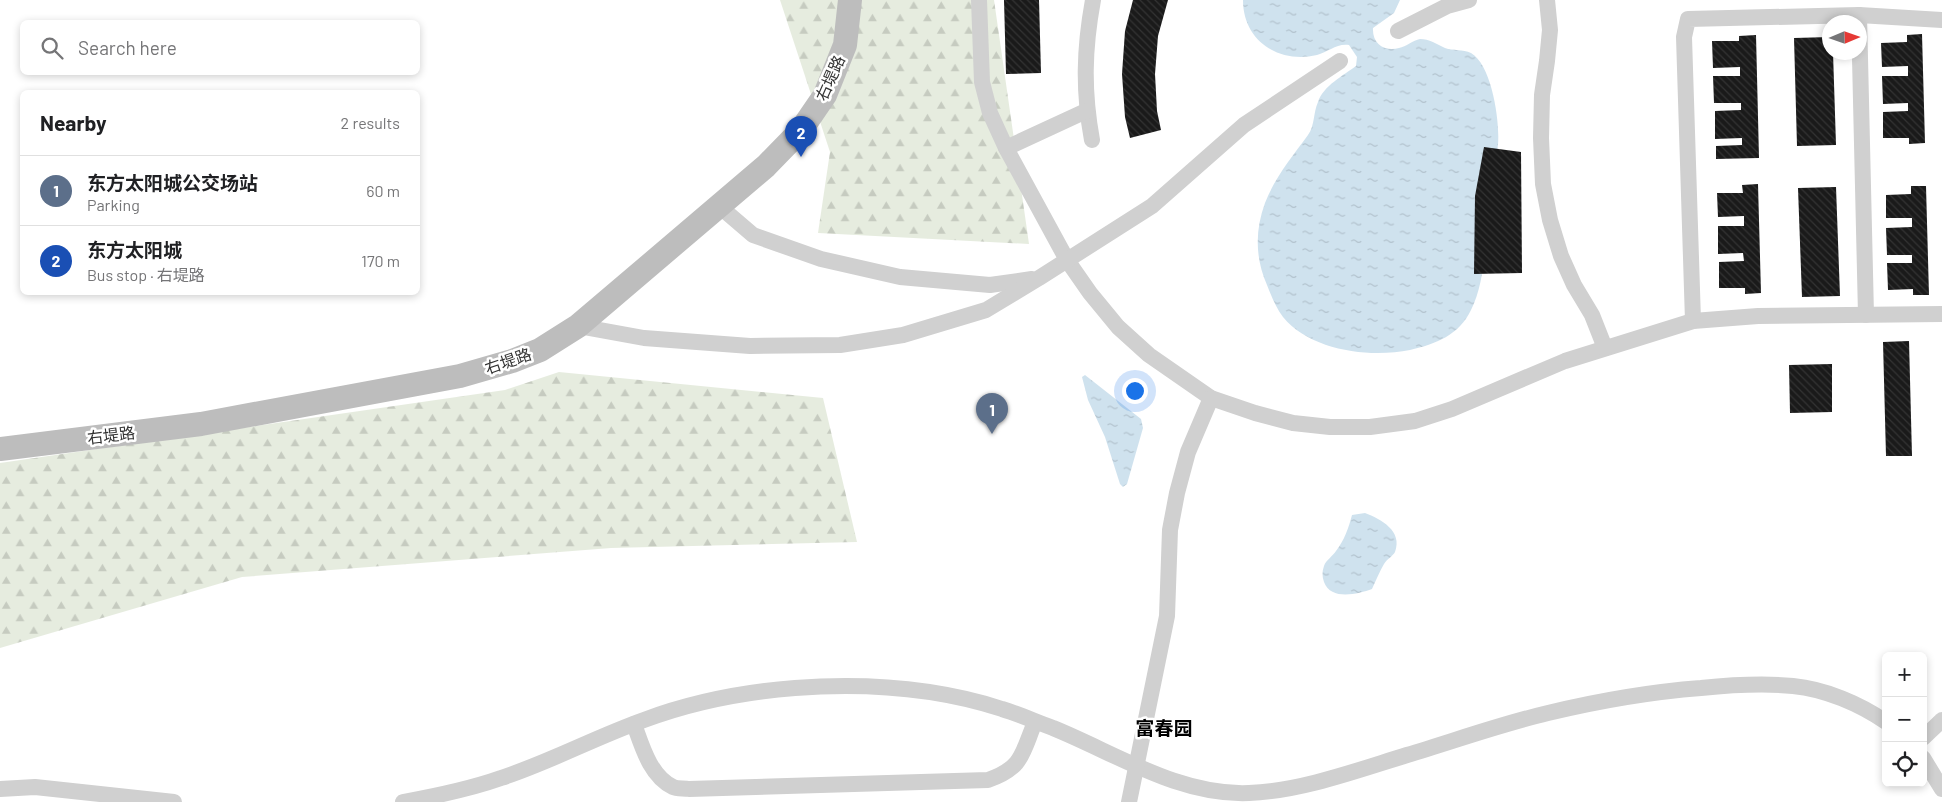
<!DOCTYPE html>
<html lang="en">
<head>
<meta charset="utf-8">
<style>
	:root { --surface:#fff; --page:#f2f2f2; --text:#202124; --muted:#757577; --line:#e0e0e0; --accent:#e63946 }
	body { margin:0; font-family:Barlow,"Noto Sans SC",sans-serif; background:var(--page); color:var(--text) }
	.controls { position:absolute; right:15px; bottom:15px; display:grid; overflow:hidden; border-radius:8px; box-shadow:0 2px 8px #0003 }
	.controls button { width:45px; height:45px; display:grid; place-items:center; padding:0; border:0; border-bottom:1px solid var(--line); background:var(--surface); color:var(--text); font:25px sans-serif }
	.compass { position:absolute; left:1822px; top:15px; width:45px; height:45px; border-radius:50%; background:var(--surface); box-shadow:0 2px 8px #0003; rotate:88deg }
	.you { position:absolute; left:1134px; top:390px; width:18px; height:18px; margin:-12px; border:4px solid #fff; border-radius:50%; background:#1a73e8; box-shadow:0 0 0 8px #1a73e833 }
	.badge { display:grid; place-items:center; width:32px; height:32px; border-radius:50%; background:var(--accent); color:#fff; font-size:16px; font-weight:700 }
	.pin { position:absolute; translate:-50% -41px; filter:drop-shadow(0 1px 2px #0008) }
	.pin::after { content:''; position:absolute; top:26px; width:18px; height:15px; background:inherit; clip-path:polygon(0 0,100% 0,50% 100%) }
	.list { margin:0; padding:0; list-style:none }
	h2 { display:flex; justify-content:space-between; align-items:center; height:65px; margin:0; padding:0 20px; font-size:21px }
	h2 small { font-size:16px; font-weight:400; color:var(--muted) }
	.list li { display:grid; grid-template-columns:32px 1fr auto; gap:15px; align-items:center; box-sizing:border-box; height:70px; padding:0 20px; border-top:1px solid var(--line) }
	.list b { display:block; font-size:19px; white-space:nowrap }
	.list p { margin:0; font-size:16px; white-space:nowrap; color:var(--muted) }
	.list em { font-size:16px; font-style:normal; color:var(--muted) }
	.icon { flex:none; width:28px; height:28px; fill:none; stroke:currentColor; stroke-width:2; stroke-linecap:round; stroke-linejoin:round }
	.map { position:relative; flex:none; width:1942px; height:802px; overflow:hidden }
	.search { position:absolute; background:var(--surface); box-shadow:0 2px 8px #0003; left:20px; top:20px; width:400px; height:55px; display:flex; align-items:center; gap:12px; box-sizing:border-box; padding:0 18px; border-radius:8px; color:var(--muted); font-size:19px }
	.panel { position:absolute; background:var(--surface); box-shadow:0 2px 8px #0003; left:20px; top:90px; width:400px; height:205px; border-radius:8px }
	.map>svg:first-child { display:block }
	.forest { fill:url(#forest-firs) }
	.water { fill:url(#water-ripples) }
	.building { fill:url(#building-back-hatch) }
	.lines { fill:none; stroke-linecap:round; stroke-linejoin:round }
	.minor { stroke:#d0d0d0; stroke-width:16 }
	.secondary { stroke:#bdbdbd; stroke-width:24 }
	.labels { text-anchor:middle; stroke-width:5; stroke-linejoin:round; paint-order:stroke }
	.street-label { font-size:16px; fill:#333; stroke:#fff }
	.quarter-label { font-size:19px; font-weight:bold; fill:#000; stroke:#fff }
</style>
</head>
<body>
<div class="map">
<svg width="1942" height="802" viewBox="0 0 1942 802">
	<defs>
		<pattern id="forest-firs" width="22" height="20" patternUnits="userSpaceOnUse" patternTransform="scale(1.25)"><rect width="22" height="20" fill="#e6ecdf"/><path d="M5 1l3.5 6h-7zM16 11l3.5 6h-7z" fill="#c6cbc0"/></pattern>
		<pattern id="water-ripples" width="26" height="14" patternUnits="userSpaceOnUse" patternTransform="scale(1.25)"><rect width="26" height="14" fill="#cfe2ee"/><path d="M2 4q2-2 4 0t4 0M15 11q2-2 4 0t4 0" fill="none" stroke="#b2c2cd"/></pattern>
		<pattern id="building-back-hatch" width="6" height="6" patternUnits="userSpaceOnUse" patternTransform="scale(1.25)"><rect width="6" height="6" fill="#1a1a1a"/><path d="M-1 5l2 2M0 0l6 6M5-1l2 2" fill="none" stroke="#333"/></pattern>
	</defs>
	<rect width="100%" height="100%" fill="#fff"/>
	<!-- forest -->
	<g class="forest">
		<polygon points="780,0 994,0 1029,244 818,233 830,152"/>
		<polygon points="559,372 823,398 857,542 611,548 242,577 0,648 0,463 505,390"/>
	</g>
	<!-- water -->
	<g class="water">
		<path d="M 1243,0 L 1400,0 L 1394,13 L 1373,28 C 1372,44 1385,52 1399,48 C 1406,47 1413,40 1420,39 C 1429,39 1437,44 1445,48 C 1453,51 1463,49 1471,53 C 1492,65 1500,122 1498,144 C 1495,173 1491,203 1487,232 C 1484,258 1483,286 1471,310 C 1459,335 1436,344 1410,350 C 1370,358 1311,351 1283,317 C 1276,308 1271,295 1267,285 C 1255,258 1255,230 1265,203 C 1275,177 1292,157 1308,135 C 1315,125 1313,113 1318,102 C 1323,86 1344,75 1356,66 L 1357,57 L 1349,45 C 1337,43 1328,52 1317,55 C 1279,64 1243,41 1243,0 Z"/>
		<polygon points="1085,375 1141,419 1143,428 1127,484 1123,487 1120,484 1105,437 1088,400 1082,377"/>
		<path d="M 1365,513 C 1381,519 1403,531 1395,552 C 1393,556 1387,559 1384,564 C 1380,571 1376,580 1372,589 C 1358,594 1331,601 1324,582 C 1322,577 1322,571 1324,566 C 1326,560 1333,556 1336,551 C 1344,541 1349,527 1352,515 Z"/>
	</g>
	<!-- building -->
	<g class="building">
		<polygon points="1004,0 1039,0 1041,73 1006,74"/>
		<polygon points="1133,0 1168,0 1158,36 1155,74 1157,111 1161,130 1130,138 1125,117 1122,74 1125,31"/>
		<polygon points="1922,34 1925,143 1909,144 1909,138 1883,138 1883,112 1908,111 1908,103 1883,104 1882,76 1908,76 1908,66 1882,67 1881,43 1907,42 1907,35"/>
		<polygon points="1756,35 1759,158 1716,159 1716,146 1742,145 1742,138 1715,139 1715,111 1741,110 1741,103 1714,103 1713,76 1740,76 1740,67 1713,68 1712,41 1739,41 1739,36"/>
		<polygon points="1830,37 1830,52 1833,52 1836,145 1797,146 1794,38"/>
		<polygon points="1484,147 1521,152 1522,273 1474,274 1475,196"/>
		<polygon points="1758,184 1761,293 1745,294 1745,288 1719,288 1719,262 1744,261 1743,253 1718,254 1718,226 1744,226 1744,216 1718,217 1717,193 1743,193 1742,185"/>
		<polygon points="1911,186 1926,186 1929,295 1913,295 1913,289 1888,290 1887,263 1912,263 1912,255 1887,255 1886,228 1912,227 1912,218 1886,218 1886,195 1911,194"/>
		<polygon points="1836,187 1840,296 1802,297 1798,188"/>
		<polygon points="1909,341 1912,456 1886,456 1883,342"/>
		<polygon points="1832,364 1832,412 1790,413 1789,365"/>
	</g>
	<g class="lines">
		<!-- minor -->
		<g class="minor">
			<polyline points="979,0 982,82 990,113 1006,148 1067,260 1090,293 1118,327 1149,355 1211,398 1255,413 1293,423 1330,427 1370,427 1415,421 1452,409 1565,361 1693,321 1758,316 1942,314"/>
			<polyline points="1547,0 1550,30 1547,61 1542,95 1541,138 1543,184 1550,220 1561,256 1574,285 1592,315 1605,348"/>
			<polyline points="1859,15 1866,315"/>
			<polyline points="1398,31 1447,6 1469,0"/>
			<path d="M 1092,140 C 1083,91 1084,49 1093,0"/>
			<polyline points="1006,148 1086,111"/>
			<polyline points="718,205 753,235 821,259 900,277 990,285 1032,279"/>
			<polyline points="1693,321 1684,37 1688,19 1859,15 1942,20"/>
			<polyline points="578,326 644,338 750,346 840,345 903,335 986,310 1039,278 1152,206 1244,125 1340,61"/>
			<path d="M 634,724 C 642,746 650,776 673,787 C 677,789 684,788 689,789 L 988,780 C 1023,768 1022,753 1035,722"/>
			<polyline points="1923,738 1942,720"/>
			<polyline points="1923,758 1942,789"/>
			<polyline points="0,789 35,787 174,802"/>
			<path d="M 403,802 C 436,796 470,789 501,778 C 550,762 596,737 644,720 C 692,702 744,692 795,688 C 863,683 937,688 1002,709 C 1019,714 1036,722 1053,728 C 1115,753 1179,796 1249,793 C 1301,791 1358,770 1407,755 C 1454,741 1501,724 1548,713 C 1598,701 1649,692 1701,688 C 1731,685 1762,683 1793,686 C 1825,689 1860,704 1886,722"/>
			<polyline points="1129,802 1167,616 1170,530 1177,493 1188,452 1211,398"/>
		</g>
		<!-- secondary -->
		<polyline class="secondary" points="0,449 201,424 460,376 512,361 540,350 578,326 766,166 801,130 825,95 845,45 850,0"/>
	</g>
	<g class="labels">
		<!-- street labels -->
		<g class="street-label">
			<text transform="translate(830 78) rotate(-66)" y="6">右堤路</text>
			<text transform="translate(508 361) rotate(-19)" y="6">右堤路</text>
			<text transform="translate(111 435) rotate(-7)" y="6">右堤路</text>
		</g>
		<!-- quarter labels -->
		<g class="quarter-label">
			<text x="1164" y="735">富春园</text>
		</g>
	</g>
</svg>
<div class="controls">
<button>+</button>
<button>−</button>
<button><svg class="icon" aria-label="locate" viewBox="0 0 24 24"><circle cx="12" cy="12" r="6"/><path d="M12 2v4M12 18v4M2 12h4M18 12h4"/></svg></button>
</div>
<svg class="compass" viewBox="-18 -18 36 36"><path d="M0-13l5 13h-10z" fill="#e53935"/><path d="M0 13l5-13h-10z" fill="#757577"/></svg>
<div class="you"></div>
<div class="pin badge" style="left:992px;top:434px;background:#5c6f8a">1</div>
<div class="pin badge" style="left:801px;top:157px;background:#1a4fb4">2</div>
<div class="search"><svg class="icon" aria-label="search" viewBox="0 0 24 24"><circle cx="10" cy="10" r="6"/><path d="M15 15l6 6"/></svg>Search here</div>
<section class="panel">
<h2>Nearby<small>2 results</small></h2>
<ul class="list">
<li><span class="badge" style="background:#5c6f8a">1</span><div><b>东方太阳城公交场站</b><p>Parking</p></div><em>60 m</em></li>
<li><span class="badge" style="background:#1a4fb4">2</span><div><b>东方太阳城</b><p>Bus stop · 右堤路</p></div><em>170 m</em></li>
</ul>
</section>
</div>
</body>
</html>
